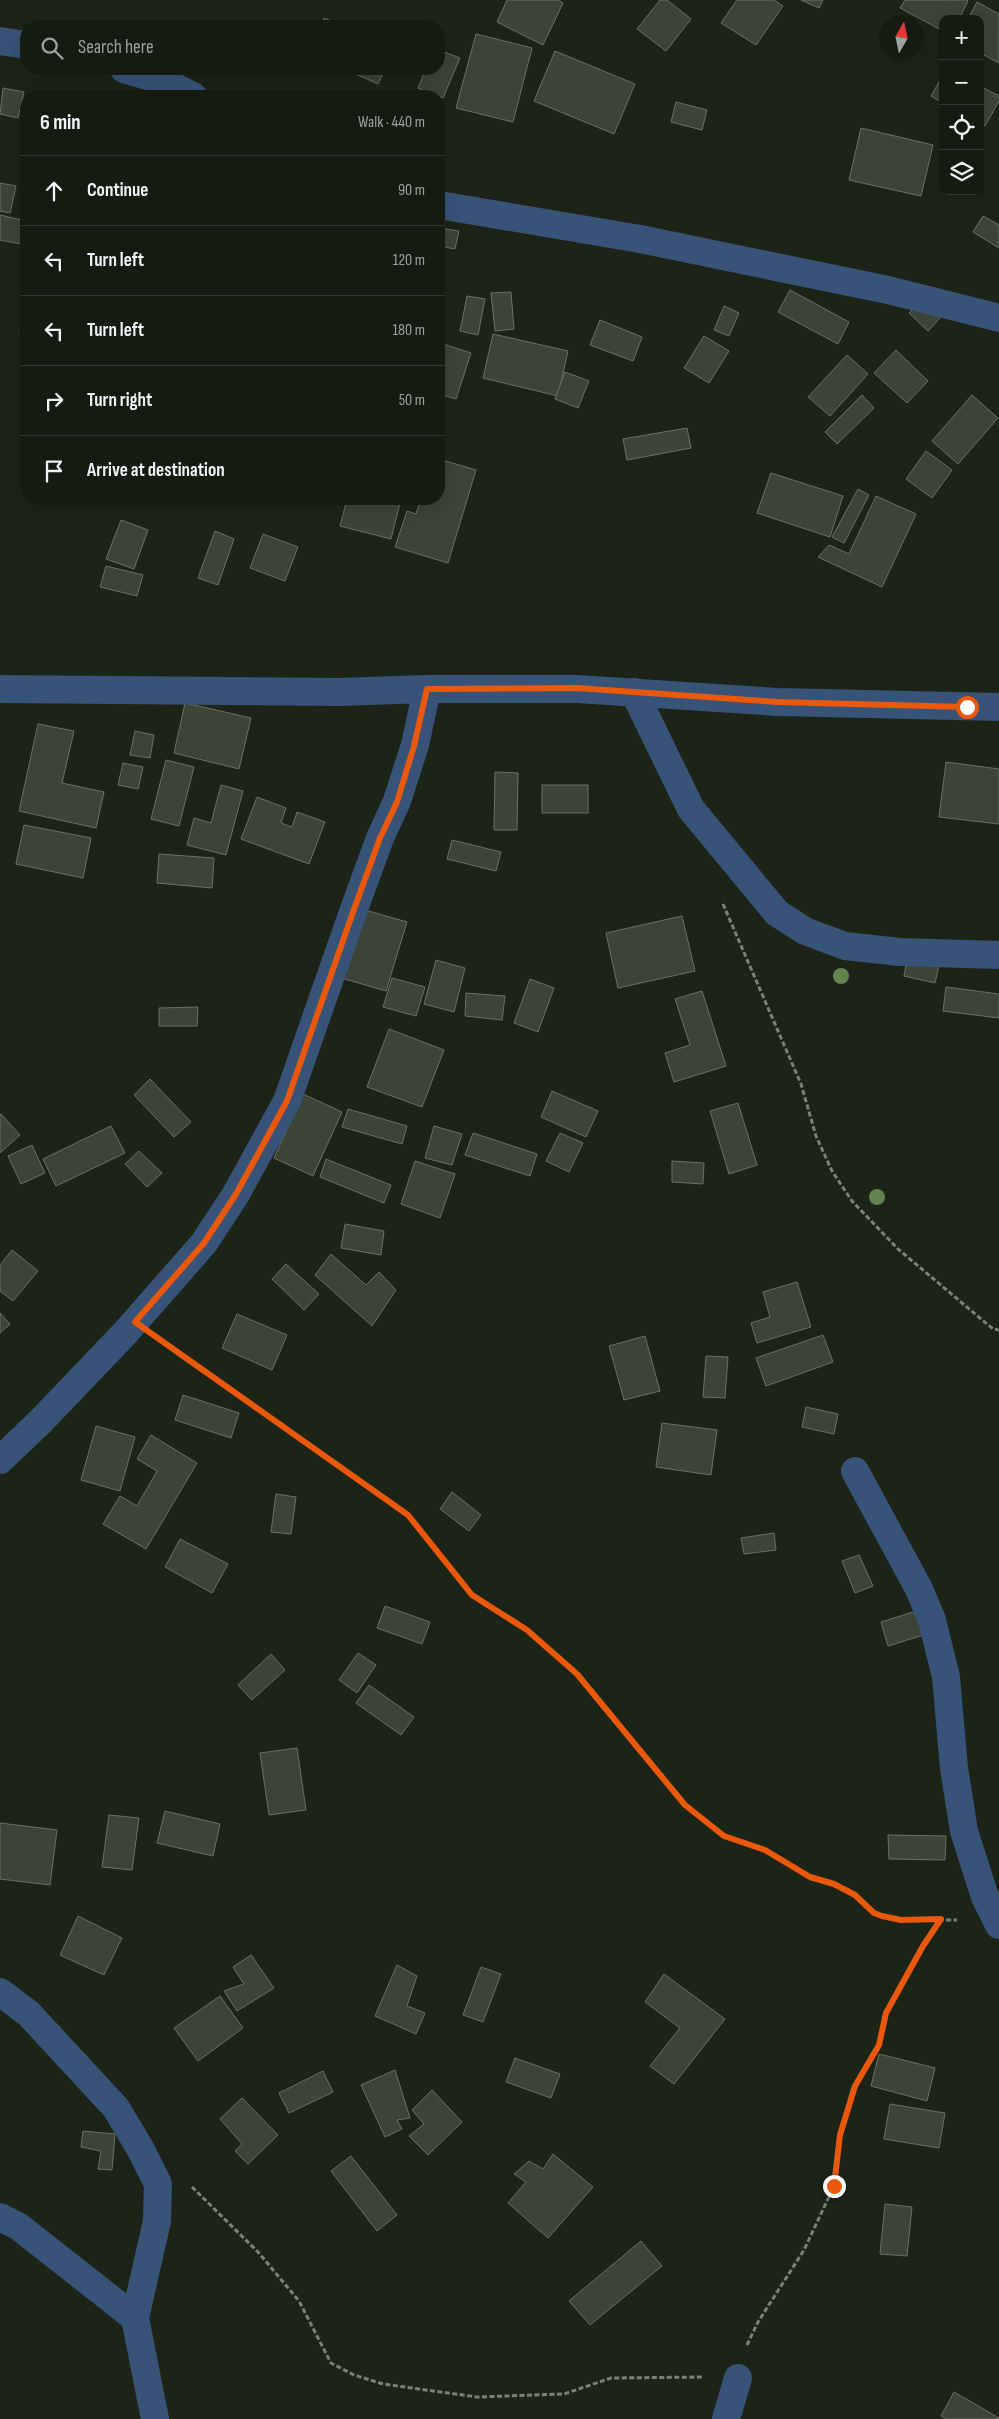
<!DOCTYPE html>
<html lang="en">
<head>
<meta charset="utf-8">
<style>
	:root { --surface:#151b11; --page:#1e241a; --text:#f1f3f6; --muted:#9da19f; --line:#343931 }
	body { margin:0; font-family:"Sofia Sans Condensed",sans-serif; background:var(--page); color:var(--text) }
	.controls { position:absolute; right:15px; top:15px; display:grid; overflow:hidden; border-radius:10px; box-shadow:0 5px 20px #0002 }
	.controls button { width:45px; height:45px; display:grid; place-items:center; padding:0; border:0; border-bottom:1px solid var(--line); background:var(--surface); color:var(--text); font:25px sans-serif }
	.compass { position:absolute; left:879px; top:15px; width:45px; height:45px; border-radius:50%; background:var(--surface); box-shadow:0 5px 20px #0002; rotate:9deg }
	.stop { position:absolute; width:15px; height:15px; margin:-11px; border:4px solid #ea580c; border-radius:50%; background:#fff }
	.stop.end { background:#ea580c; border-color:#fff; box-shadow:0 1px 5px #0008 }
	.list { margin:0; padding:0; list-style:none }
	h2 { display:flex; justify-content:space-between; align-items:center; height:65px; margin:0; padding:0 20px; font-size:21px }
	h2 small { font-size:16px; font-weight:400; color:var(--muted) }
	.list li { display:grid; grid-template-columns:32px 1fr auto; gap:15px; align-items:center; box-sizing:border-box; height:70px; padding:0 20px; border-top:1px solid var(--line) }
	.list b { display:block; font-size:19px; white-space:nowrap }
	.list em { font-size:16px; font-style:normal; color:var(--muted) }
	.icon { flex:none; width:28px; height:28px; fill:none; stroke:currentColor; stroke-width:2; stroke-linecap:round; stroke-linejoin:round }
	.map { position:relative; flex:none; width:999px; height:2419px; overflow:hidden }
	.search { position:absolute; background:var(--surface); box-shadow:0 5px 20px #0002; left:20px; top:20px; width:425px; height:55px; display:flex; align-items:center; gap:12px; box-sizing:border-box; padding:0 18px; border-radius:20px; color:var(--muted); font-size:19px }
	.panel { position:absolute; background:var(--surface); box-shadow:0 5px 20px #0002; left:20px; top:90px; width:425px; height:415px; border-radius:20px }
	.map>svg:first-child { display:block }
	.building { fill:#3b4436; stroke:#697363 }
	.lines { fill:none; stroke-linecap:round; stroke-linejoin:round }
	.path { stroke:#7b8177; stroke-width:3; stroke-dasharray:5 2.5; stroke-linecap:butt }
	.minor { stroke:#385378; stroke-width:28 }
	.tree { fill:#638350 }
	.route { stroke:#ea580c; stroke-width:6 }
</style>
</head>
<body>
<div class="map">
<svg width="999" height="2419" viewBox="0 0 999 2419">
	<rect width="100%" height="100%" fill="#1c2417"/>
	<!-- building -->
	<g class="building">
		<polygon points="507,0 558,0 563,3 543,45 497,22"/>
		<polygon points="660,0 667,0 691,19 666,51 637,29"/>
		<polygon points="737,0 774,0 783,6 756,45 721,23"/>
		<polygon points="801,0 823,0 819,8"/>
		<polygon points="905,0 967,0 968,1 959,19 943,19 943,31 900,8"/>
		<polygon points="977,2 999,14 999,63 980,53 980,19 968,19"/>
		<polygon points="324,18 344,26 321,26"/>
		<polygon points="476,34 532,48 513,122 456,108"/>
		<polygon points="439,50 460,58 443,98 418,88 426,69 439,69"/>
		<polygon points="555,51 635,84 614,134 534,101"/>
		<polygon points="345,69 385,69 378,84"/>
		<polygon points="943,75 943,103 931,96"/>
		<polygon points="980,86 999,96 999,101 985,126 980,124"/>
		<polygon points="3,88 24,92 18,118 0,114"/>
		<polygon points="214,90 230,96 212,96"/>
		<polygon points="129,91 145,96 127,96"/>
		<polygon points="676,102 707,110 702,130 671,122"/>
		<polygon points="861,128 933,145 921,196 849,180"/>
		<polygon points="0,183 16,186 10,213 0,211"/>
		<polygon points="0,215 26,221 26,245 0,240"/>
		<polygon points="983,216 999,225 999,248 973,232"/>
		<polygon points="439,228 459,231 455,249 439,246"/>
		<polygon points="934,287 952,305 928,331 909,313"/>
		<polygon points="790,290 849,322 838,344 778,312"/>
		<polygon points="511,292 514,329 495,331 491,293"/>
		<polygon points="467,296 485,299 478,335 460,331"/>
		<polygon points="724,306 739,313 729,336 714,330"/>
		<polygon points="26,315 26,337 20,335"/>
		<polygon points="600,320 642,337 633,361 590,345"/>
		<polygon points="493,334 568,351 558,396 483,378"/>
		<polygon points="704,336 729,351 709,383 684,368"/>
		<polygon points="443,344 471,353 456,399 439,394 439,359"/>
		<polygon points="896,350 928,381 907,403 874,373"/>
		<polygon points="847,355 868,374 830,416 808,397"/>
		<polygon points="565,372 589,381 578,408 555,399"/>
		<polygon points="862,395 874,408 837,444 825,432"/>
		<polygon points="972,395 998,418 958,464 932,441"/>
		<polygon points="687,428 691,448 627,460 623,439"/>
		<polygon points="926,451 952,470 932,498 906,479"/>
		<polygon points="439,459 476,470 448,563 395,547 407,511 416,514 421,499 439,499"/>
		<polygon points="771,473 843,496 830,537 757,513"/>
		<polygon points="858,489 869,495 844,543 832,537"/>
		<polygon points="876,496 916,514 882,587 818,557 829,545 849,554"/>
		<polygon points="347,499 401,499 391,539 340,526"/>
		<polygon points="121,520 148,530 134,569 106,559"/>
		<polygon points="215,531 234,539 218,585 198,578"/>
		<polygon points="263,534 298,547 285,581 250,568"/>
		<polygon points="106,566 143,575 137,596 100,587"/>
		<polygon points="185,703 251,718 239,769 174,753"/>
		<polygon points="38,724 74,731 62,783 104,792 96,828 19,811"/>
		<polygon points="135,731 154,735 150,758 130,755"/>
		<polygon points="166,760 194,767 179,826 151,819"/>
		<polygon points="946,762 999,769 999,824 939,817"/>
		<polygon points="123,763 143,767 138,789 118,785"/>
		<polygon points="495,772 518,773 517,830 494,830"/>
		<polygon points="221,785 243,791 226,855 187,845 194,818 211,823"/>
		<rect x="542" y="785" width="46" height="28"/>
		<polygon points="257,797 286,808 281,823 292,827 297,812 325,822 309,864 241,839"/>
		<polygon points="24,825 91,838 83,878 16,864"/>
		<polygon points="452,840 501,852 496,871 447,859"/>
		<polygon points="159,854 214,858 212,888 157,883"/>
		<polygon points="358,908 407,922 386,991 338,977"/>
		<polygon points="682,916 695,971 618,988 606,933"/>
		<polygon points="911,940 943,947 935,983 904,976"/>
		<polygon points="436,960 465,968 454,1012 424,1004"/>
		<polygon points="392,978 425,987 416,1016 383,1007"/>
		<polygon points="530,979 554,988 538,1032 514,1023"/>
		<polygon points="946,987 999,994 999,1018 943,1011"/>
		<polygon points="702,991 726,1066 674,1082 665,1053 690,1045 675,999"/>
		<polygon points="466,993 505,996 502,1020 465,1016"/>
		<polygon points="198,1007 197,1026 159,1026 159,1008"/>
		<polygon points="389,1029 444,1050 422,1107 367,1087"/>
		<polygon points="150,1079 191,1122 174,1137 134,1095"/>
		<polygon points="552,1091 598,1111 586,1137 541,1117"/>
		<polygon points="303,1094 342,1112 313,1176 274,1158"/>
		<polygon points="738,1103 757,1165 729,1174 710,1111"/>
		<polygon points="348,1109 407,1126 402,1144 342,1127"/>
		<polygon points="1,1114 20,1135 0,1153 0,1115"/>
		<polygon points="111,1126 125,1153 56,1186 43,1159"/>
		<polygon points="434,1126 462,1134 452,1165 425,1158"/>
		<polygon points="473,1133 537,1154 530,1176 465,1155"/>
		<polygon points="560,1133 583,1143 569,1172 546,1161"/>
		<polygon points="32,1145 45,1173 21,1184 8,1156"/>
		<polygon points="139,1151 162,1173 147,1187 125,1164"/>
		<polygon points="326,1159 391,1185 384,1203 320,1177"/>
		<polygon points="415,1161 455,1174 440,1218 401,1204"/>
		<polygon points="672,1161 704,1163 703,1184 672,1182"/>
		<polygon points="345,1224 384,1231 381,1255 341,1248"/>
		<polygon points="12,1250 38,1271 13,1301 0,1291 0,1265"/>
		<polygon points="331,1254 366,1285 379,1272 396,1290 372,1326 315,1275"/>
		<polygon points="286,1264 319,1294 304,1310 272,1279"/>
		<polygon points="797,1282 811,1327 757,1343 751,1323 770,1317 763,1292"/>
		<polygon points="0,1313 10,1324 0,1333"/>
		<polygon points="237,1314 287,1335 272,1370 222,1348"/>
		<polygon points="823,1335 833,1362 766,1386 756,1358"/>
		<polygon points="645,1336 660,1391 624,1400 609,1346"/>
		<polygon points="706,1356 728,1357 725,1398 703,1397"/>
		<polygon points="183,1395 239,1413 231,1438 175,1420"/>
		<polygon points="806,1407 838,1414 834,1434 802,1427"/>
		<polygon points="662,1423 717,1430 711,1475 656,1467"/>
		<polygon points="96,1426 135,1437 120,1491 81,1480"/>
		<polygon points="151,1435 197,1463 146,1549 103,1524 120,1496 137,1506 157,1471 137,1459"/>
		<polygon points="452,1492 481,1515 469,1531 440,1509"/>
		<polygon points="276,1494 296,1497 291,1534 271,1532"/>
		<polygon points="774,1533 776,1550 744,1554 741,1538"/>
		<polygon points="180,1539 228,1564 212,1593 165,1567"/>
		<polygon points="859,1555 873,1586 855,1593 842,1561"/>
		<polygon points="385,1606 430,1622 422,1644 377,1628"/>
		<polygon points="923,1609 930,1633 888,1646 881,1622"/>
		<polygon points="358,1653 376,1665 357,1693 339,1680"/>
		<polygon points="271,1654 285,1670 252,1700 238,1685"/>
		<polygon points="369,1685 414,1717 401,1735 356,1703"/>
		<polygon points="297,1748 306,1810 269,1815 260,1753"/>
		<polygon points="165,1811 220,1824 213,1856 157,1843"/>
		<polygon points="109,1815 139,1818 132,1870 102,1867"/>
		<polygon points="0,1823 57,1830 50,1885 0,1879"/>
		<polygon points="888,1835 946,1836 945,1860 889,1859"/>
		<polygon points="78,1916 122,1938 104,1975 60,1955"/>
		<polygon points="251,1955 274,1988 237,2011 224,1991 244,1984 233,1967"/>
		<polygon points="397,1965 417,1976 407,2006 425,2013 416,2034 375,2016"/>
		<polygon points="481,1967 501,1974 483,2022 463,2015"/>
		<polygon points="664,1974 725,2019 674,2084 650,2066 680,2028 645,2002"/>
		<polygon points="220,1996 243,2028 198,2061 174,2028"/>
		<polygon points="879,2054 935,2068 927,2101 871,2086"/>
		<polygon points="515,2058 560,2074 551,2098 506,2082"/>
		<polygon points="395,2070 410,2118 397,2120 402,2129 385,2137 361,2085"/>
		<polygon points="323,2071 333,2092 289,2113 279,2093"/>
		<polygon points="432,2090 462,2122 428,2155 409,2136 424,2124 412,2110"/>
		<polygon points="242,2098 278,2135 248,2164 235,2151 242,2144 220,2119"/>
		<polygon points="890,2104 945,2113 939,2148 884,2139"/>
		<polygon points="83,2131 115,2134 112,2170 98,2169 101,2151 81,2147"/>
		<polygon points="553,2154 593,2187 548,2238 508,2203 526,2182 514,2174 529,2161 543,2169"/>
		<polygon points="351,2156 397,2215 377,2231 331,2171"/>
		<polygon points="885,2204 912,2207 907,2256 880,2254"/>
		<polygon points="641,2241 662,2266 590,2325 569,2301"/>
		<polygon points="954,2392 999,2418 999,2419 946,2419 941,2416"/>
	</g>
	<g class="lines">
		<!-- path -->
		<g class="path">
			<polyline points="723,904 801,1084 816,1136 832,1171 852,1201 898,1249 993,1329 999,1330"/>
			<polyline points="163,1342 408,1515 472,1595 527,1630 577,1674 685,1805 724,1836 765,1850 810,1877 834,1884 855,1895 874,1913 882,1916 901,1920 957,1920"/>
			<polyline points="192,2187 258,2252 299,2301 331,2363 354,2375 383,2384 477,2397 564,2394 611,2378 703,2377"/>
			<polyline points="747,2345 758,2322 804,2250 834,2186 840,2135 855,2086 879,2045 886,2013 923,1946 941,1919"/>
		</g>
		<!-- minor -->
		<g class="minor">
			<polyline points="0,41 26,45"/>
			<polyline points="124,69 161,80 193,96"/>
			<polyline points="439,205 640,239 888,290 999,318"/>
			<polyline points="0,689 340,692 427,689 577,689 778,702 999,707"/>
			<polyline points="634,692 691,809 777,913 805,931 845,946 900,952 999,955"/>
			<polyline points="0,1460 40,1422 126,1332 204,1243 236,1194 287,1101 353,912 380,838 397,801 415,745 427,689"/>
			<polyline points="855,1471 919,1589 932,1620 946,1677 954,1768 964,1831 985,1897 999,1925"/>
			<polyline points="0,1992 29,2014 116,2108 141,2150 158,2184 157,2221 135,2318 155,2419"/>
			<polyline points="0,2217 18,2226 135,2318"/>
			<polyline points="726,2419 738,2378"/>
		</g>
	</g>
	<!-- trees -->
	<g class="tree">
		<circle cx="841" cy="976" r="8"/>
		<circle cx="877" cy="1197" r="8"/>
	</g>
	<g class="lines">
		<!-- route -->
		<polyline class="route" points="834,2186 840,2135 855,2086 879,2045 886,2013 923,1946 941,1919 901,1920 882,1916 874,1913 855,1895 834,1884 810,1877 765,1850 724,1836 685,1805 577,1674 527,1630 472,1595 408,1515 135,1322 204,1243 236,1194 287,1101 353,912 380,838 397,802 414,746 427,689 577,688 778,702 967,707"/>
	</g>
</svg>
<div class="controls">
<button>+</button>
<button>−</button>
<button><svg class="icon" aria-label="locate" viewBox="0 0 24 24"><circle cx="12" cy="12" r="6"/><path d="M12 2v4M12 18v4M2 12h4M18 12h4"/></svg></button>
<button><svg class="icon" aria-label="layers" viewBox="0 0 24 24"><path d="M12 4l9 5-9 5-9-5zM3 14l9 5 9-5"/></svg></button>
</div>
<svg class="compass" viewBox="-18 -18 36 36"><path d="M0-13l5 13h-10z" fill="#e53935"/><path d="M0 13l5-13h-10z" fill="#9da19f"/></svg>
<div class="stop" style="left:967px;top:707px"></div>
<div class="stop end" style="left:834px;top:2186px"></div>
<div class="search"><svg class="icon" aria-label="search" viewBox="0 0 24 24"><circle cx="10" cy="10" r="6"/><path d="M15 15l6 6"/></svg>Search here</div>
<section class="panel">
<h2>6 min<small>Walk · 440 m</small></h2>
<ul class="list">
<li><svg class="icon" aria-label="ahead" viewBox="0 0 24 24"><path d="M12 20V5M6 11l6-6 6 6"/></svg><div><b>Continue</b></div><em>90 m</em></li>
<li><svg class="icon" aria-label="left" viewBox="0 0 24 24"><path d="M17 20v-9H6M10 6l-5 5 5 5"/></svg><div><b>Turn left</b></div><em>120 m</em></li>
<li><svg class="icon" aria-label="left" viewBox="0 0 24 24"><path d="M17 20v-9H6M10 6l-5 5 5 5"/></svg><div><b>Turn left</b></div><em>180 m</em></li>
<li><svg class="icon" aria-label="right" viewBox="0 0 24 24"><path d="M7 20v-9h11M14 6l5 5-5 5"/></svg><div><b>Turn right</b></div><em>50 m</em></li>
<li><svg class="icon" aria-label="arrive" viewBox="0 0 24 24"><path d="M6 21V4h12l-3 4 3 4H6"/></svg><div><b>Arrive at destination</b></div></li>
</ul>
</section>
</div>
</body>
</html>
